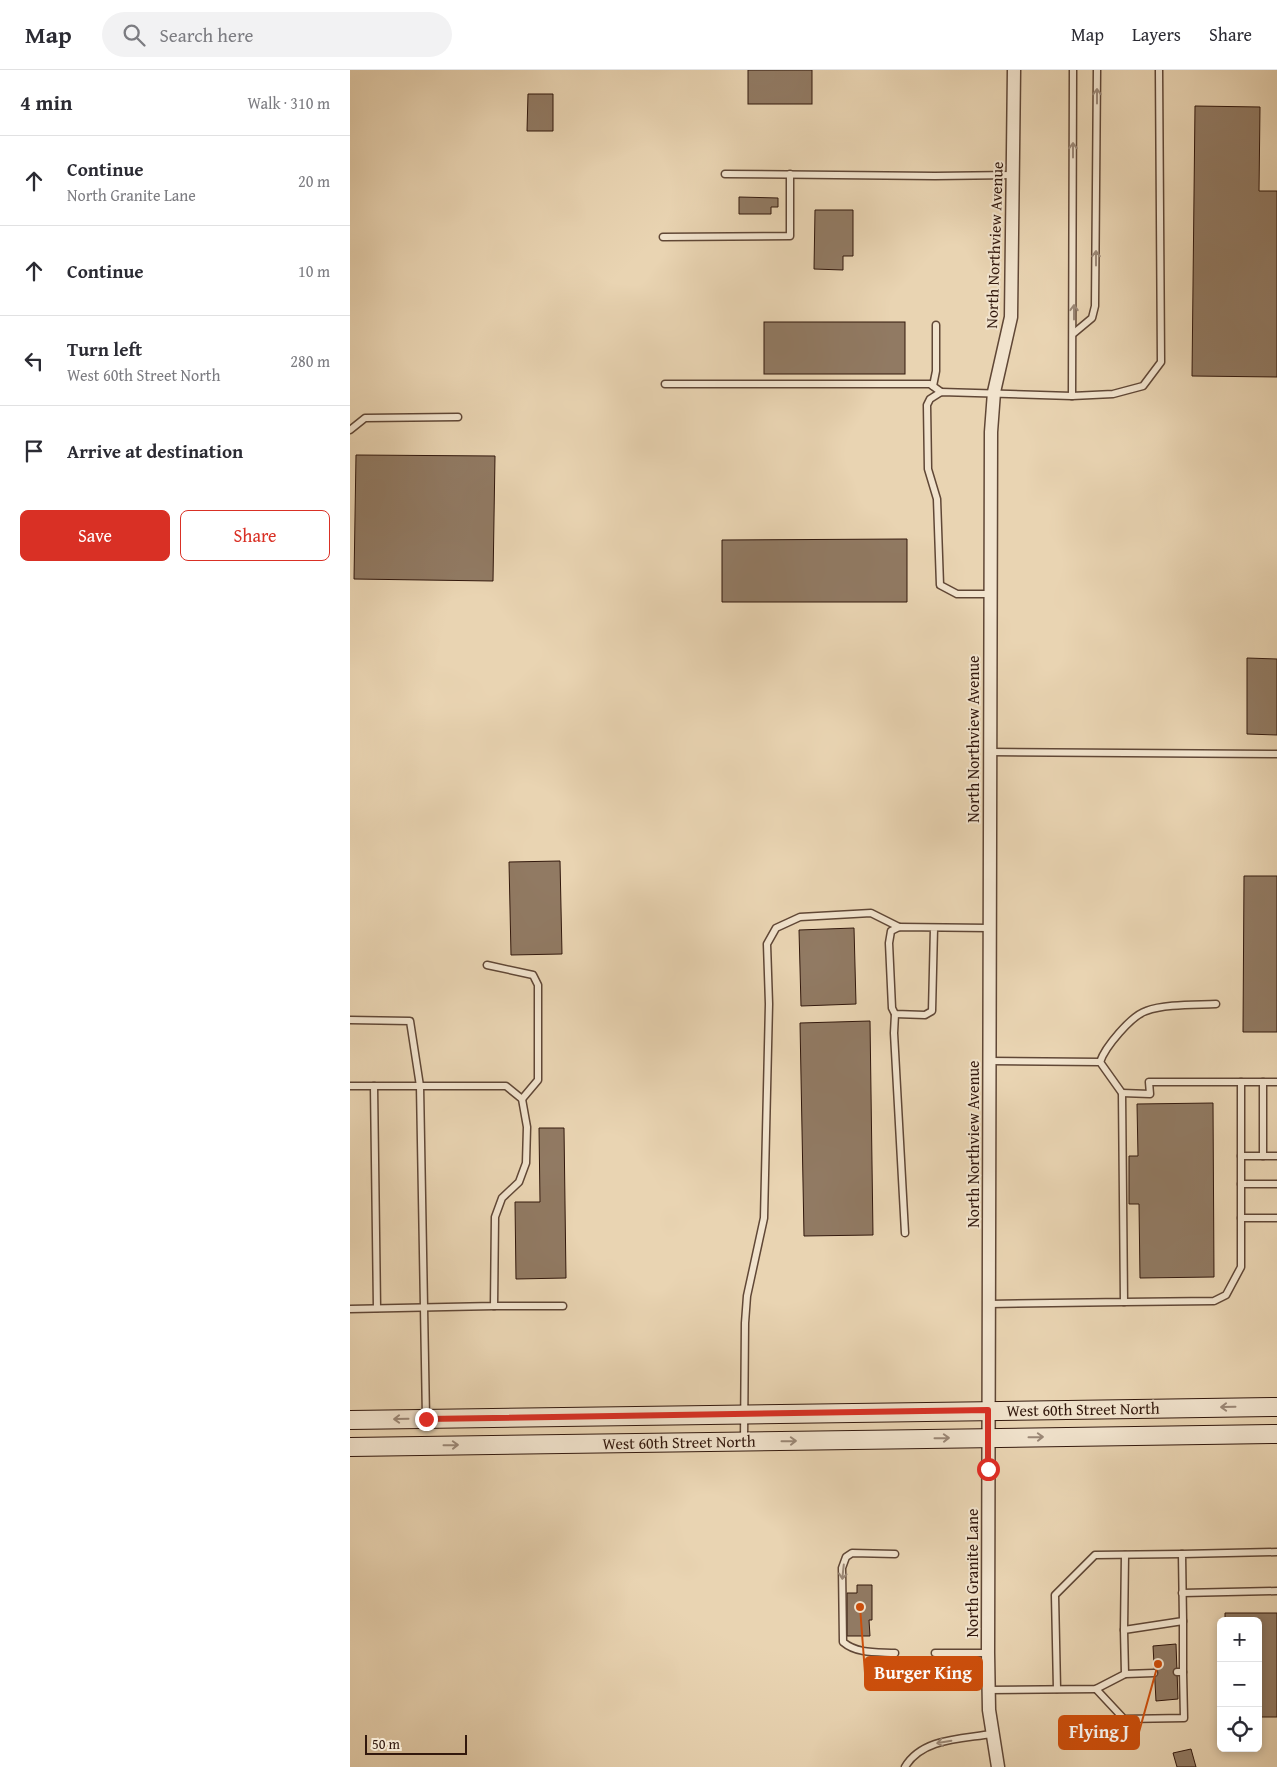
<!DOCTYPE html>
<html lang="en">
<head>
<meta charset="utf-8">
<style>
	:root { --surface:#fff; --page:#f2f2f3; --text:#2b2b33; --muted:#7c7c81; --line:#e1e1e2; --accent:#d93025 }
	body { margin:0; font-family:"Gentium Book Plus",serif; background:var(--page); color:var(--text) }
	.controls { position:absolute; right:15px; bottom:15px; display:grid; overflow:hidden; border-radius:8px; box-shadow:0 2px 8px #0003 }
	.controls button { width:45px; height:45px; display:grid; place-items:center; padding:0; border:0; border-bottom:1px solid var(--line); background:var(--surface); color:var(--text); font:25px sans-serif }
	.scale { position:absolute; left:15px; bottom:12px; width:102px; box-sizing:border-box; padding-left:5px; border:2px solid #32180d; border-top:0; font-size:14px; line-height:18px; white-space:nowrap; color:#32180d; -webkit-text-stroke:4px #f1e3cd; paint-order:stroke }
	.stop { position:absolute; width:15px; height:15px; margin:-11px; border:4px solid #d93025; border-radius:50%; background:#fff }
	.stop.end { background:#d93025; border-color:#fff; box-shadow:0 1px 5px #0008 }
	.list { margin:0; padding:0; list-style:none }
	h2 { display:flex; justify-content:space-between; align-items:center; height:65px; margin:0; padding:0 20px; font-size:21px }
	h2 small { font-size:16px; font-weight:400; color:var(--muted) }
	.list li { display:grid; grid-template-columns:32px 1fr auto; gap:15px; align-items:center; box-sizing:border-box; height:90px; padding:0 20px; border-top:1px solid var(--line) }
	.list b { display:block; font-size:19px; white-space:nowrap }
	.list p { margin:0; font-size:16px; white-space:nowrap; color:var(--muted) }
	.list em { font-size:16px; font-style:normal; color:var(--muted) }
	.actions { display:flex; gap:10px; padding:15px 20px }
	.actions a { flex:1; padding:11px 0; border:1px solid var(--accent); border-radius:8px; text-align:center; font-size:18px; color:var(--accent) }
	.actions .main { background:var(--accent); color:#fff }
	.icon { flex:none; width:28px; height:28px; fill:none; stroke:currentColor; stroke-width:2; stroke-linecap:round; stroke-linejoin:round }
	.map { position:relative; flex:none; width:927px; height:1697px; overflow:hidden }
	header { display:flex; align-items:center; gap:30px; box-sizing:border-box; height:70px; padding:0 25px; background:var(--surface); border-bottom:1px solid var(--line) }
	header strong { font-size:24px }
	nav { display:flex; gap:28px; margin-inline-start:auto; font-size:18px }
	.search { width:350px; height:45px; background:var(--page); display:flex; align-items:center; gap:12px; box-sizing:border-box; padding:0 18px; border-radius:28px; color:var(--muted); font-size:19px }
	main { display:flex }
	aside { flex:1; background:var(--surface) }
	.map>svg:first-child { display:block }
	.building { fill:#917a63; stroke:#32180d }
	.lines { fill:none; stroke-linecap:round; stroke-linejoin:round }
	.lane-casing { stroke:#604736; stroke-width:9 }
	.street-casing { stroke:#604736; stroke-width:15 }
	.secondary-casing { stroke:#32180d; stroke-width:20 }
	.lane { stroke:#f1e3cd; stroke-width:6 }
	.street { stroke:#f1e3cd; stroke-width:12 }
	.secondary { stroke:#f1e3cd; stroke-width:18 }
	.oneway { stroke:#9b8877 }
	.route { stroke:#d93025; stroke-width:6 }
	.labels { text-anchor:middle; stroke-width:4; stroke-linejoin:round; paint-order:stroke }
	.street-label { font-size:16px; fill:#32180d; stroke:#f1e3cd }
	.leader { fill:none; stroke:#cd4f0c; stroke-width:2 }
	.callout-dot { fill:#cd4f0c; stroke:#f1e3cd; stroke-width:2 }
	.callout { fill:#cd4f0c; stroke:#cd4f0c; stroke-width:2 }
	.callout-label { font-size:18px; text-anchor:middle; font-weight:bold; fill:#fff }
</style>
</head>
<body>
<header>
<strong>Map</strong>
<div class="search"><svg class="icon" aria-label="search" viewBox="0 0 24 24"><circle cx="10" cy="10" r="6"/><path d="M15 15l6 6"/></svg>Search here</div>
<nav><a>Map</a><a>Layers</a><a>Share</a></nav>
</header>
<main>
<aside>
<h2>4 min<small>Walk · 310 m</small></h2>
<ul class="list">
<li><svg class="icon" aria-label="ahead" viewBox="0 0 24 24"><path d="M12 20V5M6 11l6-6 6 6"/></svg><div><b>Continue</b><p>North Granite Lane</p></div><em>20 m</em></li>
<li><svg class="icon" aria-label="ahead" viewBox="0 0 24 24"><path d="M12 20V5M6 11l6-6 6 6"/></svg><div><b>Continue</b></div><em>10 m</em></li>
<li><svg class="icon" aria-label="left" viewBox="0 0 24 24"><path d="M17 20v-9H6M10 6l-5 5 5 5"/></svg><div><b>Turn left</b><p>West 60th Street North</p></div><em>280 m</em></li>
<li><svg class="icon" aria-label="arrive" viewBox="0 0 24 24"><path d="M6 21V4h12l-3 4 3 4H6"/></svg><div><b>Arrive at destination</b></div></li>
</ul>
<div class="actions"><a class="main">Save</a><a>Share</a></div>
</aside>
<div class="map">
<svg width="927" height="1697" viewBox="0 0 927 1697">
	<rect width="100%" height="100%" fill="#e9d4b2"/>
	<filter id="stains"><feTurbulence type="fractalNoise" baseFrequency=".004" numOctaves="4"/><feColorMatrix values="0 0 0 0 .2 0 0 0 0 .09 0 0 0 0 .02 0 0 0 .5 -.17"/></filter>
	<radialGradient id="worn" r=".72"><stop offset=".6" stop-color="#630" stop-opacity="0"/><stop offset="1" stop-color="#630" stop-opacity=".3"/></radialGradient>
	<!-- building -->
	<g class="building">
		<rect x="398" y="0" width="64" height="34"/>
		<polygon points="178,24 203,24 203,61 177,61"/>
		<polygon points="845,36 910,37 909,121 927,121 927,307 842,306"/>
		<polygon points="389,127 428,128 428,137 421,137 421,144 389,144"/>
		<polygon points="465,140 503,140 503,186 493,186 493,200 464,199"/>
		<rect x="414" y="252" width="141" height="52"/>
		<polygon points="6,385 145,386 143,511 4,509"/>
		<polygon points="557,469 557,532 372,532 372,470"/>
		<polygon points="897,588 927,589 927,665 897,664"/>
		<polygon points="210,791 212,884 161,885 159,792"/>
		<polygon points="894,806 927,806 927,962 893,962"/>
		<polygon points="504,858 506,934 451,936 449,860"/>
		<polygon points="520,951 523,1165 454,1166 450,953"/>
		<polygon points="863,1033 864,1207 790,1208 789,1134 779,1134 779,1086 788,1086 787,1034"/>
		<polygon points="189,1058 214,1058 216,1208 166,1209 165,1132 190,1132"/>
		<polygon points="507,1515 522,1515 522,1550 519,1550 520,1566 497,1566 497,1523 507,1523"/>
		<polygon points="875,1543 927,1543 927,1647 908,1647 908,1551 875,1551"/>
		<polygon points="826,1574 828,1629 806,1631 803,1576"/>
		<polygon points="841,1679 846,1697 827,1697 823,1683"/>
	</g>
	<g class="lines">
		<!-- lane casing -->
		<g class="lane-casing">
			<g id="lane">
				<polyline points="375,104 585,106 663,105"/>
				<polyline points="313,167 440,166 440,104"/>
				<polyline points="724,263 742,248 745,236 747,0"/>
				<polyline points="315,314 580,314 591,322"/>
				<polyline points="583,316 586,301 586,255"/>
				<polyline points="722,326 723,0"/>
				<polyline points="0,360 15,348 108,347"/>
				<polyline points="640,524 607,524 590,515 587,429 578,399 577,335 580,329 591,322 722,326 763,324 793,316 811,292 809,0"/>
				<polyline points="640,682 927,684"/>
				<polyline points="584,858 582,941 575,945 545,944 542,938 539,873 541,861 549,857 639,858"/>
				<polyline points="137,895 183,905 188,915 188,1010 172,1029"/>
				<polyline points="545,944 544,963 555,1163"/>
				<polyline points="0,950 60,951 70,1016 76,1348"/>
				<polyline points="639,991 750,992 772,1023 774,1232 639,1234"/>
				<path d="M 750,992 C 755,977 781,946 796,941 C 815,934 845,935 866,934"/>
				<polyline points="913,1012 913,1086"/>
				<polyline points="0,1016 156,1016 172,1029 177,1057 176,1093 169,1112 152,1128 145,1147 144,1236 0,1239"/>
				<polyline points="24,1016 27,1238"/>
				<polyline points="772,1023 800,1024 799,1012 927,1012"/>
				<polyline points="891,1086 927,1086"/>
				<polyline points="891,1114 927,1114"/>
				<polyline points="891,1148 927,1148"/>
				<polyline points="774,1232 864,1231 876,1225 891,1197 891,1012"/>
				<polyline points="144,1236 213,1236"/>
				<polyline points="394,1371 395,1253 397,1226 414,1148 419,934 417,874 426,858 450,847 521,843 549,857"/>
				<polyline points="832,1523 927,1521"/>
				<polyline points="774,1560 775,1485"/>
				<path d="M 545,1583 C 527,1582 507,1584 493,1572 L 492,1498 L 496,1487 L 502,1483 L 545,1484"/>
				<polyline points="585,1583 638,1583"/>
				<polyline points="827,1602 833,1602 833,1551"/>
				<polyline points="775,1604 804,1603"/>
				<polyline points="707,1619 705,1525 745,1485 832,1484"/>
				<polyline points="746,1619 774,1649 834,1648 833,1602"/>
				<polyline points="638,1620 746,1619 775,1604 774,1560 833,1551 832,1484 927,1482"/>
				<path d="M 555,1697 C 572,1668 612,1669 641,1664"/>
			</g>
		</g>
		<!-- street casing -->
		<g class="street-casing">
			<polyline id="street" points="648,1697 639,1640 638,1583 641,362 644,322 661,247 664,0"/>
		</g>
		<!-- secondary casing -->
		<g class="secondary-casing">
			<g id="secondary">
				<polyline points="0,1350 927,1337"/>
				<polyline points="0,1377 927,1364"/>
			</g>
		</g>
		<!-- lane -->
		<use href="#lane" class="lane"/>
		<!-- street -->
		<use href="#street" class="street"/>
		<!-- secondary -->
		<use href="#secondary" class="secondary"/>
	</g>
	<!-- one-way arrows -->
	<defs><path id="oneway-shaft" d="M-6 0H5M1.5-3L5.5 0L1.5 3" fill="none" stroke-width="1.6" stroke-linecap="round" stroke-linejoin="round" transform="scale(1.25)"/></defs>
	<g class="oneway">
		<use href="#oneway-shaft" transform="translate(747 26) rotate(-90)"/>
		<use href="#oneway-shaft" transform="translate(723 80) rotate(-90)"/>
		<use href="#oneway-shaft" transform="translate(746 188) rotate(-90)"/>
		<use href="#oneway-shaft" transform="translate(724 242) rotate(-90)"/>
		<use href="#oneway-shaft" transform="translate(878 1337) rotate(179)"/>
		<use href="#oneway-shaft" transform="translate(51 1349) rotate(179)"/>
		<use href="#oneway-shaft" transform="translate(686 1367) rotate(-1)"/>
		<use href="#oneway-shaft" transform="translate(592 1368) rotate(-1)"/>
		<use href="#oneway-shaft" transform="translate(439 1371) rotate(-1)"/>
		<use href="#oneway-shaft" transform="translate(101 1375) rotate(-1)"/>
		<use href="#oneway-shaft" transform="translate(493 1502) rotate(96)"/>
		<use href="#oneway-shaft" transform="translate(594 1672) rotate(170)"/>
	</g>
	<g class="lines">
		<!-- route -->
		<polyline class="route" points="76,1349 638,1340 638,1399"/>
	</g>
	<g class="labels">
		<!-- street labels -->
		<g class="street-label">
			<text transform="translate(644 175) rotate(-88)" y="6">North Northview Avenue</text>
			<text transform="translate(623 669) rotate(-90)" y="6">North Northview Avenue</text>
			<text transform="translate(623 1074) rotate(-90)" y="6">North Northview Avenue</text>
			<text transform="translate(733 1339) rotate(-1)" y="6">West 60th Street North</text>
			<text transform="translate(329 1372) rotate(-1)" y="6">West 60th Street North</text>
			<text transform="translate(622 1503) rotate(-90)" y="6">North Granite Lane</text>
		</g>
	</g>
	<!-- callouts -->
	<path class="leader" d="M510 1537L515 1603M808 1594L789 1662"/>
	<g class="callout-dot">
		<circle cx="510" cy="1537" r="5"/>
		<circle cx="808" cy="1594" r="5"/>
	</g>
	<g class="callout">
		<rect x="515" y="1587" width="117" height="33" rx="5"/>
		<rect x="709" y="1646" width="80" height="33" rx="5"/>
	</g>
	<g class="callout-label">
		<text x="573" y="1609">Burger King</text>
		<text x="749" y="1668">Flying J</text>
	</g>
	<rect width="100%" height="100%" filter="url(#stains)"/>
	<rect width="100%" height="100%" fill="url(#worn)"/>
</svg>
<div class="controls">
<button>+</button>
<button>−</button>
<button><svg class="icon" aria-label="locate" viewBox="0 0 24 24"><circle cx="12" cy="12" r="6"/><path d="M12 2v4M12 18v4M2 12h4M18 12h4"/></svg></button>
</div>
<div class="scale">50 m</div>
<div class="stop" style="left:638px;top:1399px"></div>
<div class="stop end" style="left:76px;top:1349px"></div>
</div>
</main>
</body>
</html>
